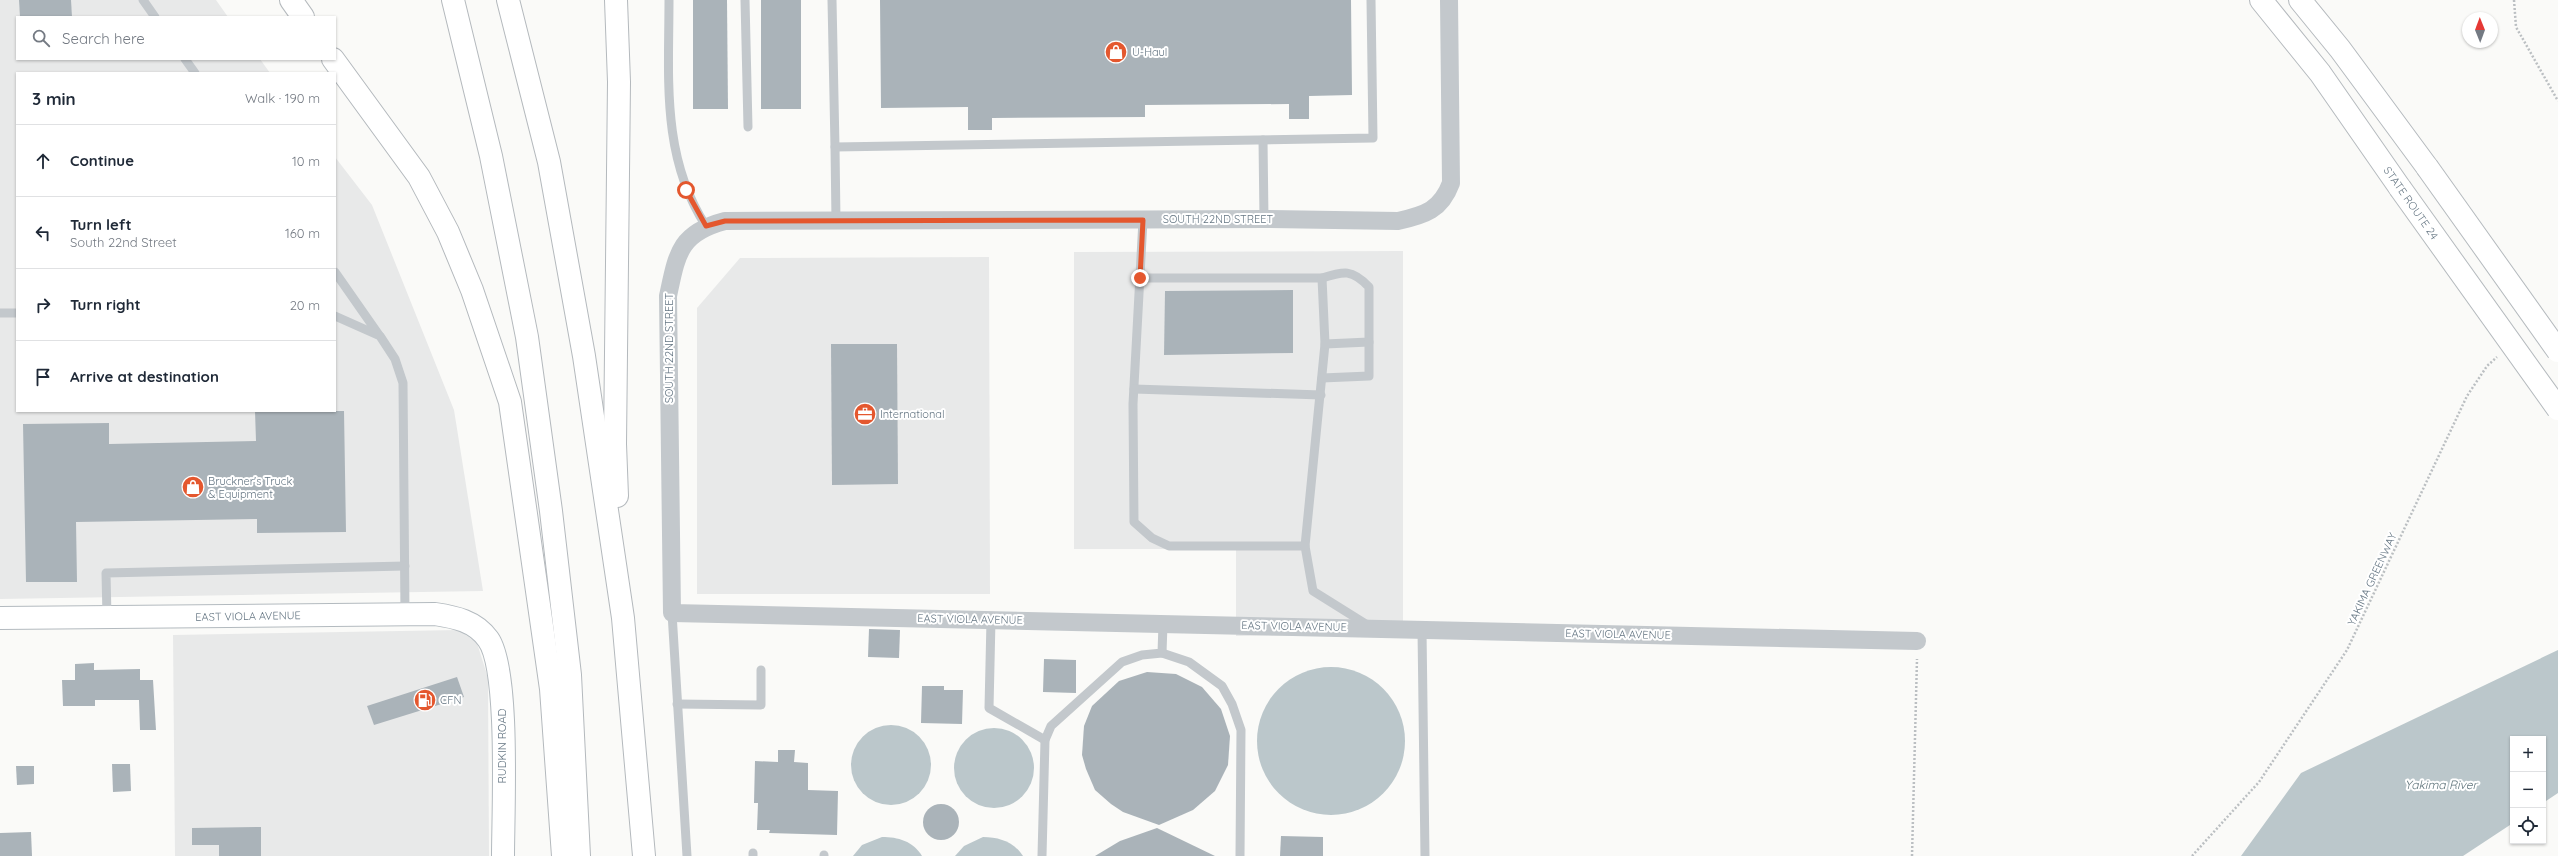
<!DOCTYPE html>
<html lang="en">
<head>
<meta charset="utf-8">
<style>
	:root { --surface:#fff; --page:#f6f6f7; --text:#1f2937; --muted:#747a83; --line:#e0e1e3 }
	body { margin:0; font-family:Quicksand,sans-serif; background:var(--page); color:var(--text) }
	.controls { position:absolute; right:12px; bottom:12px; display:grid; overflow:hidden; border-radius:0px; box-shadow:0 1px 3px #0004 }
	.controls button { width:36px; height:36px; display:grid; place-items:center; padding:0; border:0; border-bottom:1px solid var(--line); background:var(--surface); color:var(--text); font:20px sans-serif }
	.compass { position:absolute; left:2462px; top:12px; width:36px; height:36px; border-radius:50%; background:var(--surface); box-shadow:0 1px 3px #0004; rotate:359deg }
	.stop { position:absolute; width:12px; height:12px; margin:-9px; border:3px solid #e4572e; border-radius:50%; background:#fff }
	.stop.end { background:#e4572e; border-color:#fff; box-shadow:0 1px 4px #0008 }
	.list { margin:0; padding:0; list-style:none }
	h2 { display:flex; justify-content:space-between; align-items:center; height:52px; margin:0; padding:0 16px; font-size:17px }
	h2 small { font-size:13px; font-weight:400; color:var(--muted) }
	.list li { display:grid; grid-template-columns:26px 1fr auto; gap:12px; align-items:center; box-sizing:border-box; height:72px; padding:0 16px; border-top:1px solid var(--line) }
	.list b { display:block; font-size:15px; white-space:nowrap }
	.list p { margin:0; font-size:13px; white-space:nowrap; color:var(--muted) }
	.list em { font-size:13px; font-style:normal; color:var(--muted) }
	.icon { flex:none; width:22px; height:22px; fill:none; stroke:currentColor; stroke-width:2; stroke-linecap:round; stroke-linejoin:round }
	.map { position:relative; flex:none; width:2558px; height:856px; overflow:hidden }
	.search { position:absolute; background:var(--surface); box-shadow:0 1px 3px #0004; left:16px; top:16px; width:320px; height:44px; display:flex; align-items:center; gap:10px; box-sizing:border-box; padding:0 14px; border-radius:0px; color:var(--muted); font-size:15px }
	.panel { position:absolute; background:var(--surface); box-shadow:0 1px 3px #0004; left:16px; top:72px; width:320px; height:340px; border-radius:0px }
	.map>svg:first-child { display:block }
	.built { fill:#e8e9e9 }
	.water { fill:#bbc7cb }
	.building { fill:#aab3b9 }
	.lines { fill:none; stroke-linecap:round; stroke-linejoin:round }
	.secondary-casing { stroke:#b3babf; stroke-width:24 }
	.primary-casing { stroke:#b5babe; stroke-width:24 }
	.highway-casing { stroke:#b4b9bd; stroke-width:24 }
	.path { stroke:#bbbfc2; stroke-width:2.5; stroke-dasharray:2 2; stroke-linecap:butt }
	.lane { stroke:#c3c8cc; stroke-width:9 }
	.street { stroke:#c3c8cc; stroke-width:18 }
	.secondary { stroke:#fff; stroke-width:22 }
	.primary { stroke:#fff; stroke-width:22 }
	.highway { stroke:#fff; stroke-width:22 }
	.primary-bridge-casing { stroke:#b5babe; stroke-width:24; stroke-linecap:butt }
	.primary-bridge { stroke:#fff; stroke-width:22 }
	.route { stroke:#e4572e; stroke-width:5 }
	.labels { text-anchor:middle; stroke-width:4; stroke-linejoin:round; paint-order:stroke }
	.poi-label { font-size:11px; fill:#657683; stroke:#fff; text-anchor:start }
	.street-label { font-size:11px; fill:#657683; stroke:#fff }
	.water-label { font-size:12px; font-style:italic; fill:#60757c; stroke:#fff }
</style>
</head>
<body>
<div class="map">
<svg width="2558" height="856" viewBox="0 0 2558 856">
	<rect width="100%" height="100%" fill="#fafaf8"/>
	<!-- built -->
	<g class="built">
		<polygon points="0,0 216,0 228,17 17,17 17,59 260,59 270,73 17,73 17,411 335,411 335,157 372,205 454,410 483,591 0,599"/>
		<polygon points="1403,251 1403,635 1236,636 1236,549 1074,549 1074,252"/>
		<polygon points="989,257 990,594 697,594 697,308 740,258"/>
		<polygon points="459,630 477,643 488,678 489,856 175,856 173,635"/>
	</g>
	<!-- water -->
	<g class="water">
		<polygon points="2558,650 2558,793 2543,803 2543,739 2513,739 2513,823 2463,856 2241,856 2301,773"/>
		<circle cx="1331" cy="741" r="74"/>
		<circle cx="891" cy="765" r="40"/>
		<circle cx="994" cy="768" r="40"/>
		<path d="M 882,837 C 898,837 913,841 922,856 L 853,856 L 862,845 Z"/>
		<path d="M 983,837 C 999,837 1014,842 1023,856 L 955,856 L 964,846 Z"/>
	</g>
	<!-- building -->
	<g class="building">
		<polygon points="19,0 71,0 72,17 20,17"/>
		<polygon points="693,0 727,0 728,109 693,109"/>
		<rect x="761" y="0" width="40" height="109"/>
		<polygon points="880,0 1351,0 1352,95 1309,96 1309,119 1289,119 1289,104 1145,105 1145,117 992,118 992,130 968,130 968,107 881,108"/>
		<polygon points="1293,290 1293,353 1164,355 1165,291"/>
		<polygon points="831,344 897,344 898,484 832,485"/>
		<polygon points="255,411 344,411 346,532 257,533 257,519 76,522 77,582 26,582 23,424 109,423 109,444 256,441"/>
		<polygon points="869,629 900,630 899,658 868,657"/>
		<polygon points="1044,659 1076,660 1076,693 1043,692"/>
		<polygon points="94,663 94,670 140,669 140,680 153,680 156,730 140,730 139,700 95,700 95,706 63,706 62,680 75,680 75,664"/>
		<polygon points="1147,672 1176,674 1202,687 1221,709 1230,736 1228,765 1215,791 1193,810 1159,825 1123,812 1111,804 1095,790 1086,769 1082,755 1084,726 1092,706 1119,681"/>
		<polygon points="457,677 464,697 374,725 367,706"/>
		<polygon points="922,686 944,686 944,690 963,690 962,724 921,723"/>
		<polygon points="778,750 795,750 794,762 808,763 808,790 838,791 837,835 769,833 770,830 757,830 758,803 754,803 755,761 778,762"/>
		<polygon points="112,764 130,764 131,791 113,792"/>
		<polygon points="16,766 34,766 34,784 17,785"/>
		<circle cx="941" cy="822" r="18"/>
		<polygon points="261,827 261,856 219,856 219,845 192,845 192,828"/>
		<polygon points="1157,828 1215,856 1095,856 1120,841"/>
		<polygon points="31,832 32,856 0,856 0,833"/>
		<polygon points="1281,836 1323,837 1323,856 1280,856"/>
	</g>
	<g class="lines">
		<!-- secondary casing -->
		<g class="secondary-casing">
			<path id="secondary" d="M 0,618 L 435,614 C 455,617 475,621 488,639 C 510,669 503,813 503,856"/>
		</g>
		<!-- primary casing -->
		<g class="primary-casing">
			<g id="primary">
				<polyline points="2261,0 2320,73 2400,188"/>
				<polyline points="2300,0 2340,49 2427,167"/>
			</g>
		</g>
		<!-- highway casing -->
		<g class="highway-casing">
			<g id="highway">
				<polyline points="291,0 303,17"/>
				<polyline points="453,0 491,156 527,337 551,511 570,675 579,856"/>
				<polyline points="508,0 549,162 584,356 623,618 644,856"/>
				<polyline points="616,0 619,82 615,444 617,496"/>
				<polyline points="333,59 419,177 448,232 472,290 510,402 551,689 563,856"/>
			</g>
		</g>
		<!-- path -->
		<g class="path">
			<polyline points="2514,0 2516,27 2558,101"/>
			<polyline points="1912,856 1917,659"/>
			<polyline points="2192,856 2259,782 2347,650 2467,396 2487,366 2497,357"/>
		</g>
		<!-- lane -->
		<g class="lane">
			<polyline points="143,0 155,17"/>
			<path d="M 669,0 C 669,78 661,157 706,226"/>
			<polyline points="745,0 748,127"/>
			<polyline points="832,0 835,147 1373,138 1371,0"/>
			<polyline points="185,59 195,73"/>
			<polyline points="1263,140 1264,219"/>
			<polyline points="835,147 836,221"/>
			<polyline points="1143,220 1133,404 1134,522 1152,538 1169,546 1305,546 1313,591 1369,626"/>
			<polyline points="335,272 379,335"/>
			<polyline points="1140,278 1322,278 1325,344 1305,546"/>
			<path d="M 1322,278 C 1344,271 1352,269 1369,287 L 1369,342 L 1325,344"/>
			<polyline points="0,313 17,313"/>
			<polyline points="335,316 380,336 395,359 403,383 405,614"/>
			<polyline points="1322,378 1369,376 1369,342"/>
			<polyline points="1134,389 1321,395"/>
			<polyline points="672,613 687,856"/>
			<polyline points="107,617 106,573 405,566"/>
			<polyline points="991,620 989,708 1045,740"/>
			<polyline points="1422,630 1425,856"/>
			<polyline points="1162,653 1189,662 1222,686 1232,704 1241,730 1240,856"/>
			<polyline points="677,704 761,705 761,670"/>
			<polyline points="824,855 824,856"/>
			<polyline points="753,856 753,853"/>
			<polyline points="1042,856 1045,740 1051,726 1122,662 1142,655 1162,653 1163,624"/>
		</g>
		<!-- street -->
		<path class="street" d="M 1449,0 L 1451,183 C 1441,210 1425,215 1398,221 L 1264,219 L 725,221 C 679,233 677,254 668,296 L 672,613 L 1917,641"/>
		<!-- secondary -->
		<use href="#secondary" class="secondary"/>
		<!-- primary -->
		<use href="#primary" class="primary"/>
		<!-- highway -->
		<use href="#highway" class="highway"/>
		<!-- primary-bridge casing -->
		<g class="primary-bridge-casing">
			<g id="primary-bridge">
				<polyline points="2427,167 2558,351"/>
				<polyline points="2400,188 2558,409"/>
			</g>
		</g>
		<!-- primary-bridge -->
		<use href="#primary-bridge" class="primary-bridge"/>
	</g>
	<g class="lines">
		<!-- route -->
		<polyline class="route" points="686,190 706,226 725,221 1143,220 1140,278"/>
	</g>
	<!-- icons -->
	<defs>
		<g id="shop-disc" transform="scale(1.15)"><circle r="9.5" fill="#e4572e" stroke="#fff"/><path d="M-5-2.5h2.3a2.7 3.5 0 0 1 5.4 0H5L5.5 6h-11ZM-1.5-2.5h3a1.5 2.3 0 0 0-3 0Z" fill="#fff"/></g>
		<g id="office-disc" transform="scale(1.15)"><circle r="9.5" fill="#e4572e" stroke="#fff"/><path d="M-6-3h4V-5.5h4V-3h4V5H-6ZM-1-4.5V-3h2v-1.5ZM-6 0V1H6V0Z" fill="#fff"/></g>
		<g id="fuel-disc" transform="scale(1.15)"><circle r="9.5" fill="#e4572e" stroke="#fff"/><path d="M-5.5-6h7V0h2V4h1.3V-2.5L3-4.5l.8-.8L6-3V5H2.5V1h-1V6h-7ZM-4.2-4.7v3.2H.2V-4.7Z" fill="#fff"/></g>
	</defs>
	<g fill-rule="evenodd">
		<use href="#shop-disc" x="1116" y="52"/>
		<use href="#office-disc" x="865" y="414"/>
		<use href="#shop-disc" x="193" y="487"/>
		<use href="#fuel-disc" x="425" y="700"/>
	</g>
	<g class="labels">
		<!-- poi labels -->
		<g class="poi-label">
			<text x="1132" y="56">U-Haul</text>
			<text x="880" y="418">International</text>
			<text x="208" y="485">Bruckner's Truck<tspan x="208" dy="13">&amp; Equipment</tspan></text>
			<text x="440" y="704">CFN</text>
		</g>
		<!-- street labels -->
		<g class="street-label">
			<text transform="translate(2411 203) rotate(55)" y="4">STATE ROUTE 24</text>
			<text x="1218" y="223">SOUTH 22ND STREET</text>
			<text transform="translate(669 348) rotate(-90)" y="4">SOUTH 22ND STREET</text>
			<text transform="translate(2372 579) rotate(-65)" y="4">YAKIMA GREENWAY</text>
			<text transform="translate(248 616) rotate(-1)" y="4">EAST VIOLA AVENUE</text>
			<text transform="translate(970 619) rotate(1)" y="4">EAST VIOLA AVENUE</text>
			<text transform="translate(1294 626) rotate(1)" y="4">EAST VIOLA AVENUE</text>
			<text transform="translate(1618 634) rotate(1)" y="4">EAST VIOLA AVENUE</text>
			<text transform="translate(502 746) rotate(-90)" y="4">RUDKIN ROAD</text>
		</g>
		<!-- water labels -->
		<g class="water-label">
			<text x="2441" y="789">Yakima River</text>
		</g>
	</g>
</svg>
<div class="controls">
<button>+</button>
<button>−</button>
<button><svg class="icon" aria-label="locate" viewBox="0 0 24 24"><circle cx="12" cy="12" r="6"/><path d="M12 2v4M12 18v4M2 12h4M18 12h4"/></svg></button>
</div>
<svg class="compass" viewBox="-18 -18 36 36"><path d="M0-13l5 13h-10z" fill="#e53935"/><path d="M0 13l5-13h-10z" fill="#747a83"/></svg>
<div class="stop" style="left:686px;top:190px"></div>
<div class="stop end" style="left:1140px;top:278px"></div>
<div class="search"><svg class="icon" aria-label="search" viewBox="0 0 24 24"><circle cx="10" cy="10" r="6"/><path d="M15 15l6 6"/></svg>Search here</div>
<section class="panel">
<h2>3 min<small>Walk · 190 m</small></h2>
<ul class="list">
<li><svg class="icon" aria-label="ahead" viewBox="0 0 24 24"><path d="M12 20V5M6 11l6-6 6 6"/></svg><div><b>Continue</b></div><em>10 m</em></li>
<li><svg class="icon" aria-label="left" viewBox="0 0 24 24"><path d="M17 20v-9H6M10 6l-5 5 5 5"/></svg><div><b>Turn left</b><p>South 22nd Street</p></div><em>160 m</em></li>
<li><svg class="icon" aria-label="right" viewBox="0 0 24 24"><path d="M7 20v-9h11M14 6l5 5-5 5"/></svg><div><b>Turn right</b></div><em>20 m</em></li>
<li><svg class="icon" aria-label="arrive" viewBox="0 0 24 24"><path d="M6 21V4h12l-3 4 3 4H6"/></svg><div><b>Arrive at destination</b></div></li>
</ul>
</section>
</div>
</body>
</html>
